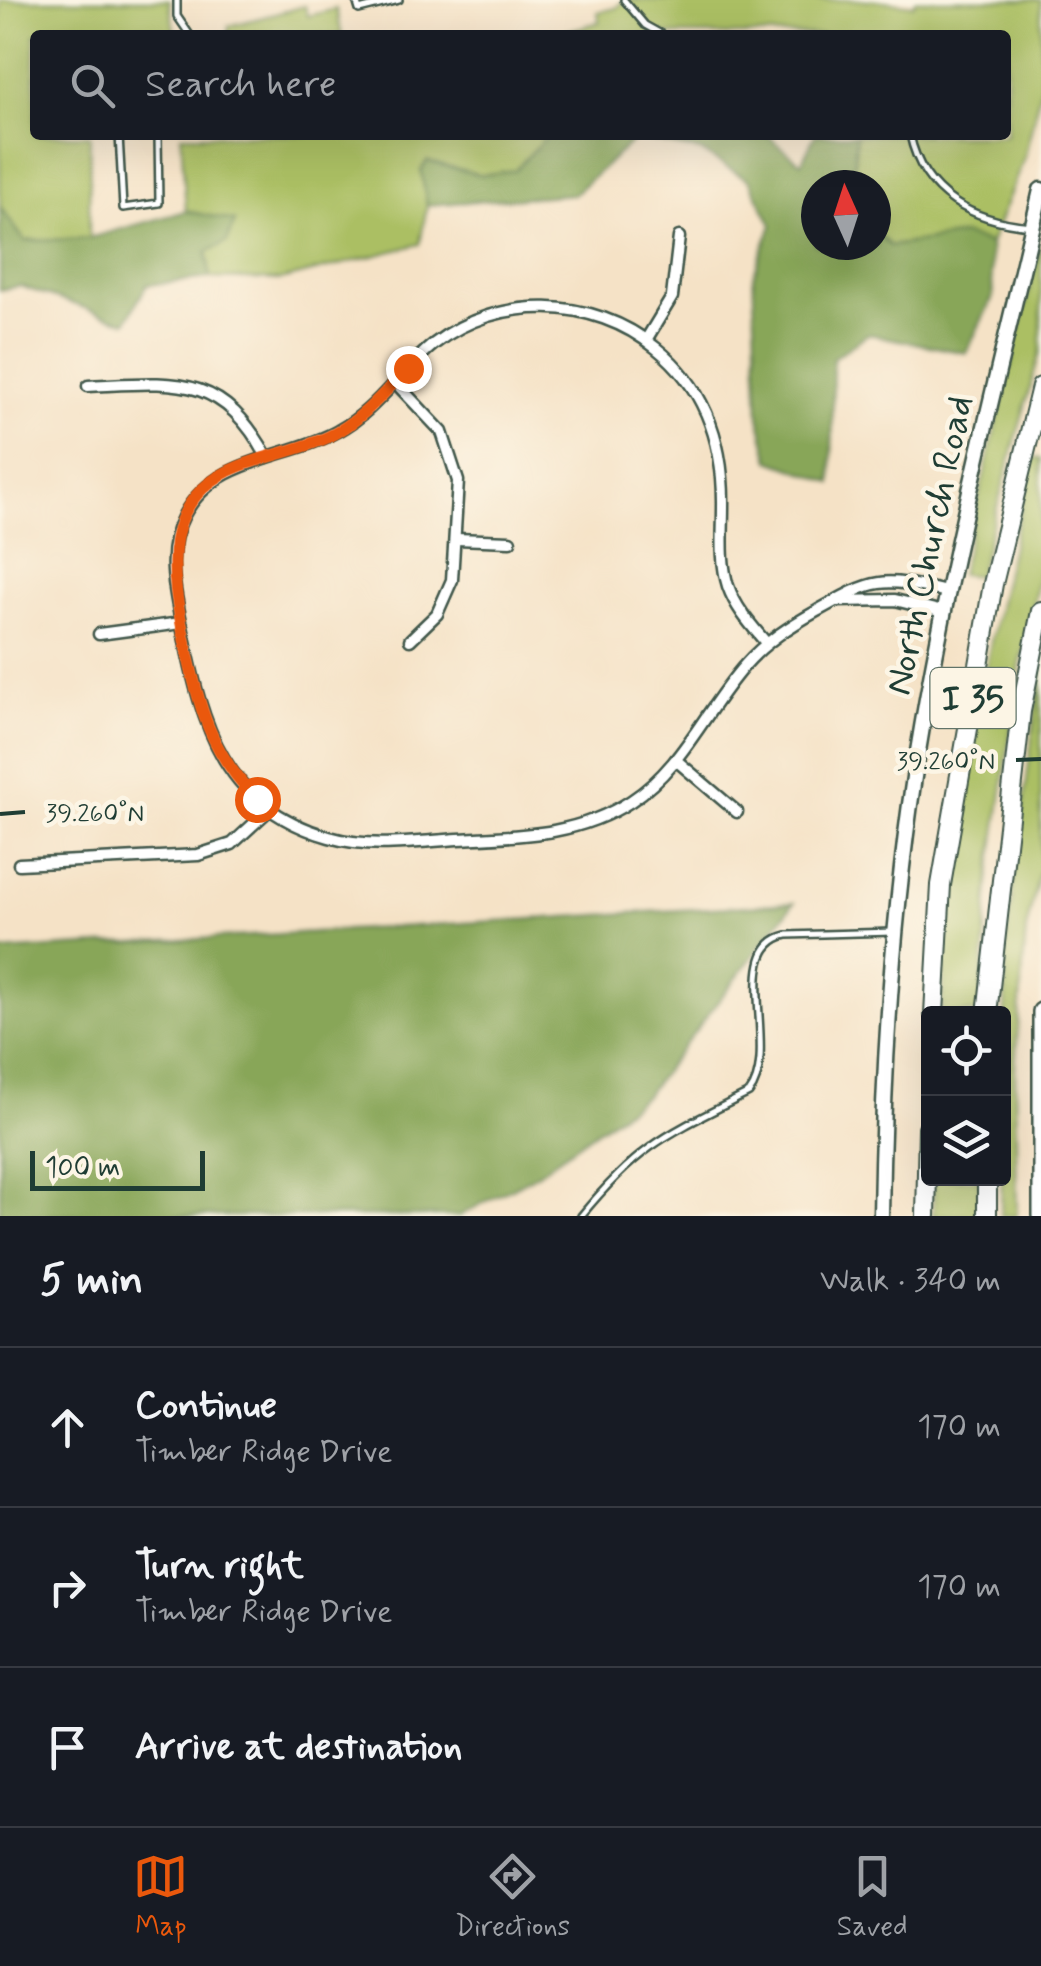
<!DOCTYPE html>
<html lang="en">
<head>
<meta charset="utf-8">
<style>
	:root { --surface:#171b24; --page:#20242c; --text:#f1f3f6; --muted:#9ea1a6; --line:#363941; --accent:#ea580c }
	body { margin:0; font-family:Mynerve,sans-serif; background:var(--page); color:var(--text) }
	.controls { position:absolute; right:30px; bottom:30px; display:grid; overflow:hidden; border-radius:10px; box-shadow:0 10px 40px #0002 }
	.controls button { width:90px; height:90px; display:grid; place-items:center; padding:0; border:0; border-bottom:2px solid var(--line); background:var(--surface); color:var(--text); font:50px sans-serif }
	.compass { position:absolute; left:801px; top:170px; width:90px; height:90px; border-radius:50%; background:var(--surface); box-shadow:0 10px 40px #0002; rotate:357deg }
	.scale { position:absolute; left:30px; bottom:25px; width:175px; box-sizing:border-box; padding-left:10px; border:5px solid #1f3d34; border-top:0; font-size:28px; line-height:35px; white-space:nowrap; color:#1f3d34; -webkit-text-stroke:8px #fcf5e5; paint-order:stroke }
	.stop { position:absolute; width:30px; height:30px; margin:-22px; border:8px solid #ea580c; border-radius:50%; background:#fff }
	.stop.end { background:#ea580c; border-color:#fff; box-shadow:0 2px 10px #0008 }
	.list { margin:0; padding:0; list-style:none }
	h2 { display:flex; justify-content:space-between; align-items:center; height:130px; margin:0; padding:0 40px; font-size:42px }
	h2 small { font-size:32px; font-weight:400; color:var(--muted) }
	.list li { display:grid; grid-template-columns:65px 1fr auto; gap:30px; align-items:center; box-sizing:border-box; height:160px; padding:0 40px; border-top:2px solid var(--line) }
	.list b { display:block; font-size:38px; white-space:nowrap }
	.list p { margin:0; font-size:32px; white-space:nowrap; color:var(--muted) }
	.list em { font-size:32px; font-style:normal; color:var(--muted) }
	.icon { flex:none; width:55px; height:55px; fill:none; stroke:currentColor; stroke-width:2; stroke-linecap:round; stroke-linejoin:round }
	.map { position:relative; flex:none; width:1041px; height:1216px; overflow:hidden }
	.search { position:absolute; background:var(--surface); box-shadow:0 10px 40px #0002; left:30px; right:30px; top:30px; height:110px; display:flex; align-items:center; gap:25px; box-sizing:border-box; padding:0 35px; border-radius:10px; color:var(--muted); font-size:38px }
	.sheet { height:610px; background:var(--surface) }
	nav { display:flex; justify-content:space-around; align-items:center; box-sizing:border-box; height:140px; border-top:2px solid var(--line); background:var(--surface); font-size:28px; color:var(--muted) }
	nav a { display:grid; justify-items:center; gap:5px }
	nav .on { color:var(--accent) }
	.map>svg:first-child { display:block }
	.green { fill:#abbf63; stroke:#657e4c; stroke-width:2.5 }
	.forest { fill:#88a659; stroke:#547246; stroke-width:2.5 }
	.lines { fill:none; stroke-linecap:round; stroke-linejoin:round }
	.lane-casing { stroke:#3f564a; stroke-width:10 }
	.street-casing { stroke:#3f564a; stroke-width:15 }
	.secondary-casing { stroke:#3f564a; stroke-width:19 }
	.primary-casing { stroke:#3f564a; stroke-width:20 }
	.highway-casing { stroke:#3f564a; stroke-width:22 }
	.lane { stroke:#fff; stroke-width:5 }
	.street { stroke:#fff; stroke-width:10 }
	.secondary { stroke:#fff; stroke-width:14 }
	.primary { stroke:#fff; stroke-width:15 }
	.highway { stroke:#fff; stroke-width:18 }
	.route { stroke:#ea580c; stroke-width:12 }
	.ticks { fill:none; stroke:#1f3d34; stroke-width:4 }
	.labels { text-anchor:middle; stroke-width:9; stroke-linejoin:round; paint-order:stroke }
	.shield { fill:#fcf5e5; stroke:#617469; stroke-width:2.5 }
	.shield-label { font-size:35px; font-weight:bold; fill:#1f3d34 }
	.street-label { font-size:38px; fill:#1f3d34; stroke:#fcf5e5 }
	.ticks-label { font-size:25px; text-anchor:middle; fill:#1f3d34; stroke:#fcf5e5; stroke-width:9; stroke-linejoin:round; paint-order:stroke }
</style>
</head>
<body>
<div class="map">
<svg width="1041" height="1216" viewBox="0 0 1041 1216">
	<rect width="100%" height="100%" fill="#fcf5e5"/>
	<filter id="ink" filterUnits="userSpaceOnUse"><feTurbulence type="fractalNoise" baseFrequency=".01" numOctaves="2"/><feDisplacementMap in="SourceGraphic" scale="20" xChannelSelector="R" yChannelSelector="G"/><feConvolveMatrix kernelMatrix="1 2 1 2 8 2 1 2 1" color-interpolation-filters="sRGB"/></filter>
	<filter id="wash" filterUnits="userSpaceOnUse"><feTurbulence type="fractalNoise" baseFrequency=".0048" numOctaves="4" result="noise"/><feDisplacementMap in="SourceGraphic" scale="40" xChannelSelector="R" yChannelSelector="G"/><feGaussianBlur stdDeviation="2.25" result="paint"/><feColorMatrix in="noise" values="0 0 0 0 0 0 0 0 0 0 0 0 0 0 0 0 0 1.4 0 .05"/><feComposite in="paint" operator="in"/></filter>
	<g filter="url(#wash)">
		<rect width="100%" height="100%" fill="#f5e2c6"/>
		<!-- green -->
		<g class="green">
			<polygon points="0,0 169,0 175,35 35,35 35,135 90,135 89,238 25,241 0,207"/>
			<polygon points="624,0 873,0 913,5 916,0 1041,0 1041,86 1025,156 990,244 963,235 890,246 876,233 876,185 853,185 856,135 1006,135 1006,35 553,35 599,22 598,12 616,8"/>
			<polygon points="305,6 308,16 336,9 342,35 228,35 229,26"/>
			<polygon points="181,135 548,135 515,170 481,175 427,161 421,170 427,205 420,244 281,280 210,278 207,252 235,222 186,211"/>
			<polygon points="1041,241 1041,348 978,576 960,574"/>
			<path d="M 1034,458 L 1041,459 L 1041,566 L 1020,666 L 989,883 L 980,1013 L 941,1014 C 953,827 986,638 1034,458 Z"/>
			<polygon points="1041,667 1041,866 1026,929 1015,1066 1017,1216 1001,1216 1006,944"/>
			<polygon points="934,1179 979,1179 979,1216 933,1216"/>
		</g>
		<!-- forest -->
		<g class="forest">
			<polygon points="548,135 767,135 801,163 815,135 856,135 853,185 816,185 816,245 876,245 876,233 890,246 964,235 990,244 993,297 966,353 868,334 833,358 832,483 770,460 759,417 753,276 772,225 749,180 700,151 636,138 574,194 427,205 421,170 427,161 481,175 515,170"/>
			<polygon points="0,207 25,241 89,238 186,211 235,221 227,242 207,252 210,278 147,285 126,322 20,286 0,290"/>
			<polygon points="794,903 645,1096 532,1177 459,1216 0,1216 0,951"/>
		</g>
	</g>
	<g filter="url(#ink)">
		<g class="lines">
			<!-- lane casing -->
			<g class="lane-casing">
				<g id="lane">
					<polyline points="177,0 177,16 190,35"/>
					<polyline points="356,0 359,10 399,0"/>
					<polyline points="624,0 645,25 663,35"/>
					<polyline points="119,135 123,208 159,203 158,135"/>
					<path d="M 910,135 C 923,196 974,222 1033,226"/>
					<path d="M 581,1216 C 640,1144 668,1134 749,1093 C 781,1052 729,947 787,935 L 894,932"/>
				</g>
			</g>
			<!-- street casing -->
			<g class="street-casing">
				<g id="street">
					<polyline points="646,340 672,297 679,237"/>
					<polyline points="395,382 442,432 458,481 452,580 437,614 410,640"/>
					<path d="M 88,386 C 174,382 221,372 267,457"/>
					<polyline points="456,539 510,541"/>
					<polyline points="836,601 895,600 943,612"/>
					<polyline points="99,634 181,623"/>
					<path d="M 767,644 C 752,626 736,609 728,586 C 720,561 723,533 723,507 C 724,445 706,388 656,348 C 593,296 499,294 434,344 C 400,371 376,411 338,431 C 286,460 216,456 184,515 C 164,552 175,592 183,631 C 202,726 224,807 329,837 C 370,849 415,842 458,839 C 518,836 578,836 631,801 C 683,767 705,710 745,665 C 765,642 790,626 817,611 C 876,578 879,576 947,592"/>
					<polyline points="677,761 737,812"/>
					<polyline points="19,864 198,855 232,844 270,809"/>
				</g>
			</g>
			<!-- secondary casing -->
			<g class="secondary-casing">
				<path id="secondary" d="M 881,1216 C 883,1069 892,922 914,777 C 944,579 996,385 1041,190"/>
			</g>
			<!-- primary casing -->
			<g class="primary-casing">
				<polyline id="primary" points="1041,1216 1041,1011"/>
			</g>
			<!-- highway casing -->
			<g class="highway-casing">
				<g id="highway">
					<polyline points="934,1014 941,885 993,584 1041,387"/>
					<polyline points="987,1014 1021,711 1041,611"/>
					<polyline points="926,1216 928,1128"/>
					<polyline points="987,1216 987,1178"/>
				</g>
			</g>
			<!-- lane -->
			<use href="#lane" class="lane"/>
			<!-- street -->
			<use href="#street" class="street"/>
			<!-- secondary -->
			<use href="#secondary" class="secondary"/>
			<!-- primary -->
			<use href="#primary" class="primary"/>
			<!-- highway -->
			<use href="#highway" class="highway"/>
		</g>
	</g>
	<g class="lines" filter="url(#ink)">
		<!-- route -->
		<path class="route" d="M 257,799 C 210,753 198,704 185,642 C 171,573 157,498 240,466 C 269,455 300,450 328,437 C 360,422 384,393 408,368"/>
	</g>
	<!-- ticks -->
	<path class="ticks" d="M 1016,760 L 1041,759M 0,814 L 25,812"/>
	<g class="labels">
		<!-- shield labels -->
		<rect class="shield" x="930.5" y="668" width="85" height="60" rx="8"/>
		<g class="shield-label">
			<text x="973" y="710">I 35</text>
		</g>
		<!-- street labels -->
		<g class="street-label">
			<text transform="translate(928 545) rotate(-78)" y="13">North Church Road</text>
		</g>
	</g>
	<g class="ticks-label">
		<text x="946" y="769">39.260°N</text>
		<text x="95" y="821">39.260°N</text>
	</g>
</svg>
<div class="controls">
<button><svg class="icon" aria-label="locate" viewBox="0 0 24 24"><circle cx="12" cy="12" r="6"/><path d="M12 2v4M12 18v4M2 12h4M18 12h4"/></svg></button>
<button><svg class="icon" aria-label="layers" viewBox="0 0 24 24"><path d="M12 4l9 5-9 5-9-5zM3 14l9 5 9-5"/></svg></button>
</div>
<svg class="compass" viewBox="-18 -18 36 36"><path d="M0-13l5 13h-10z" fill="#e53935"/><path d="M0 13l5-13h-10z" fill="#9ea1a6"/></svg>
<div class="scale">100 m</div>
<div class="stop" style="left:257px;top:799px"></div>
<div class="stop end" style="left:408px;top:368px"></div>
<div class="search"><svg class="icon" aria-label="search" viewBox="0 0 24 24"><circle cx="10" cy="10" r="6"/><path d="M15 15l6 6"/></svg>Search here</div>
</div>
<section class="sheet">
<h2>5 min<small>Walk · 340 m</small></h2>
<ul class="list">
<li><svg class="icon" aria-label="ahead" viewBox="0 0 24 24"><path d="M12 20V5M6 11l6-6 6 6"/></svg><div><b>Continue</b><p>Timber Ridge Drive</p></div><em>170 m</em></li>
<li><svg class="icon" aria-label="right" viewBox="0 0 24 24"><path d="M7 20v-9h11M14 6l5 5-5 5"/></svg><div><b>Turn right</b><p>Timber Ridge Drive</p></div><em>170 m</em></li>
<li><svg class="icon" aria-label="arrive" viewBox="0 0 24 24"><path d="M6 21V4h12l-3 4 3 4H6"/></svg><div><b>Arrive at destination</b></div></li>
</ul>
</section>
<nav>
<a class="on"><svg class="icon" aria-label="map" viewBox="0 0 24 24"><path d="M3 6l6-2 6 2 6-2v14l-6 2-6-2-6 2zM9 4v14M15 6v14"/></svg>Map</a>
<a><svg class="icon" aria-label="directions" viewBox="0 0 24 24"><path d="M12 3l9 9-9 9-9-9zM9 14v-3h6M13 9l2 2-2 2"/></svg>Directions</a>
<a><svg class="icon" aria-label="saved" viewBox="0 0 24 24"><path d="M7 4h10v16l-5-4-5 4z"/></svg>Saved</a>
</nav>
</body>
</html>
